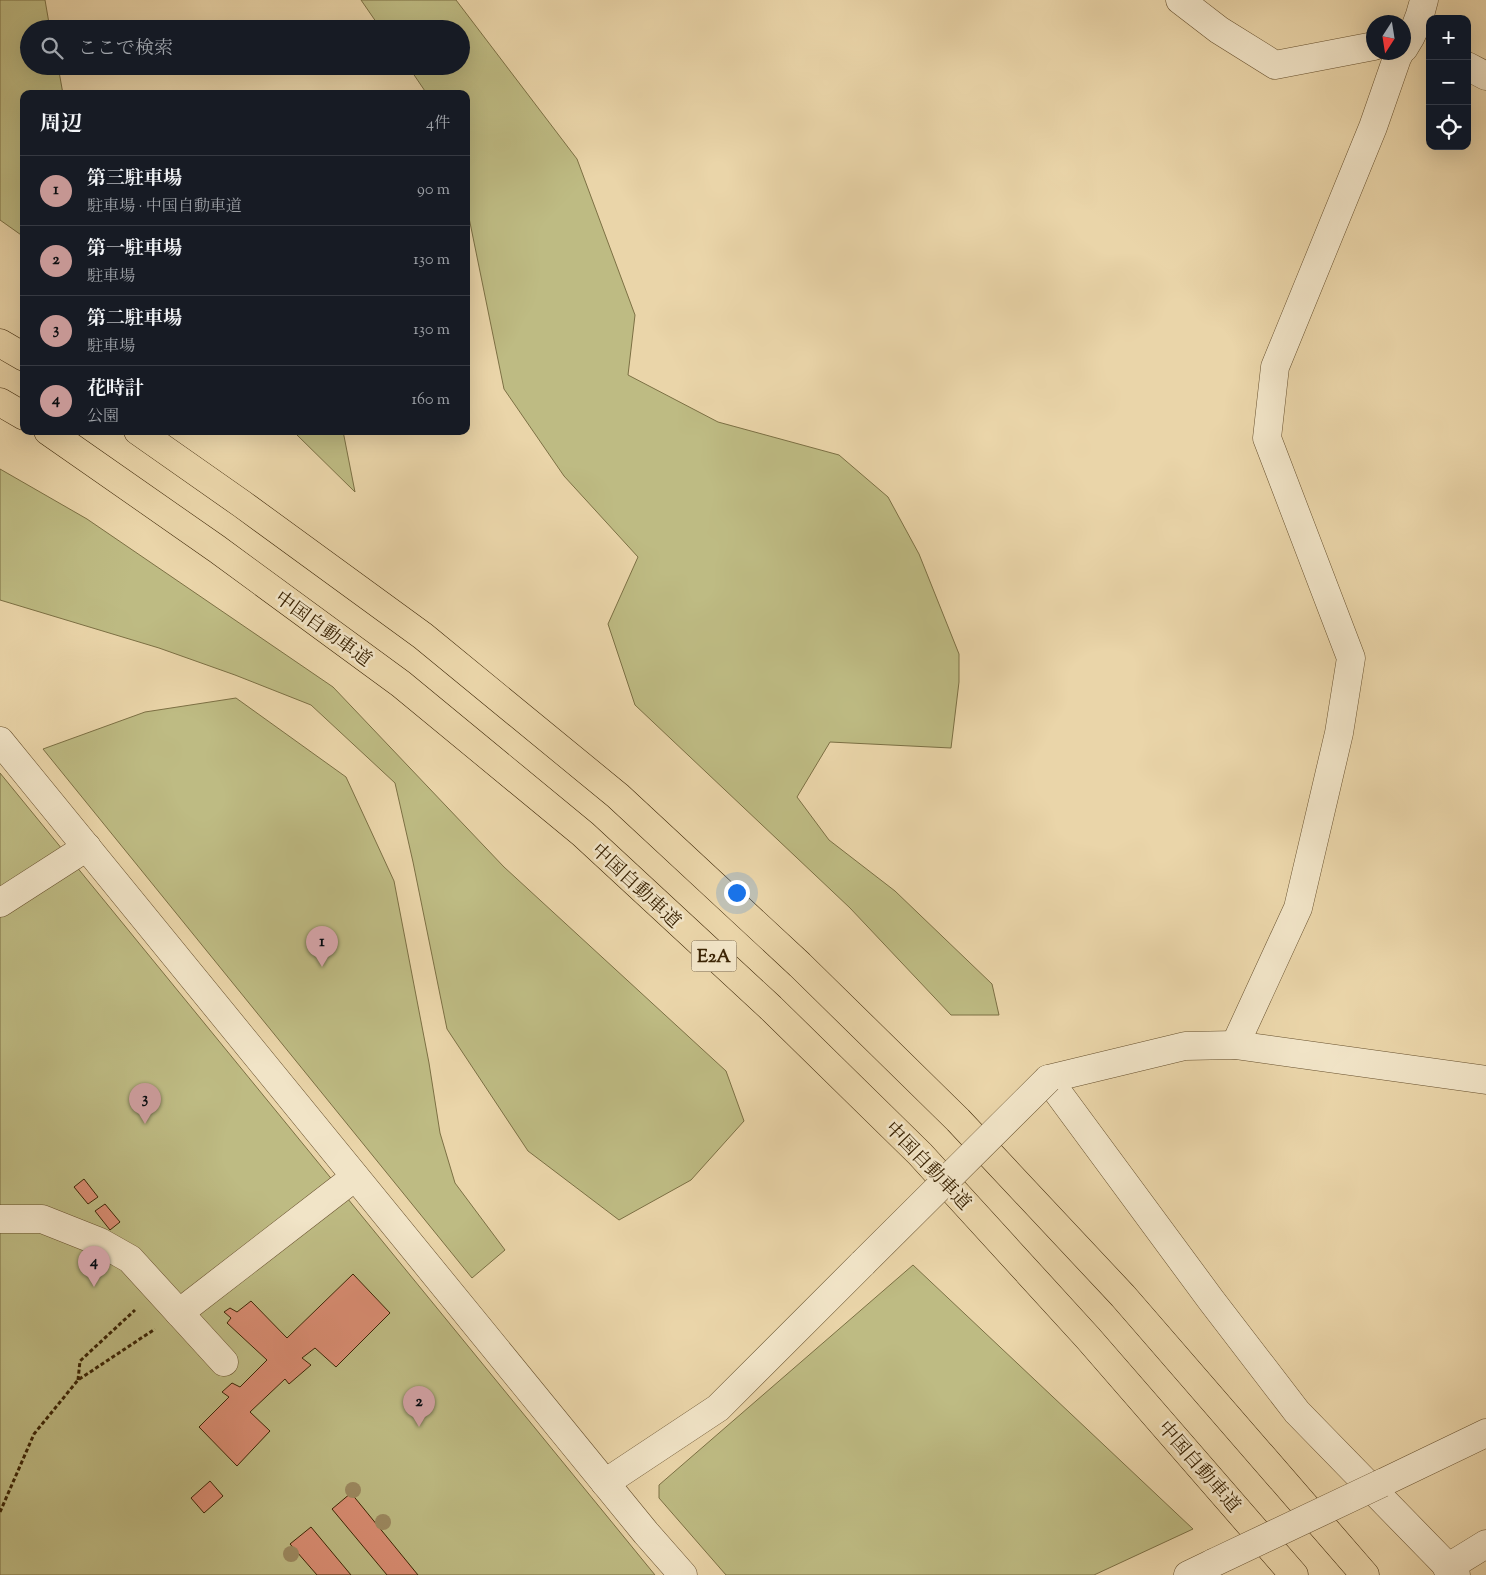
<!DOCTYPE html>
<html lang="ja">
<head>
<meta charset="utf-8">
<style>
	:root { --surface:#171b24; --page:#20242c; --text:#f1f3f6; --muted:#9ea1a6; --line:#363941; --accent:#c59692 }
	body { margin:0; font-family:"Sorts Mill Goudy","Noto Serif JP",serif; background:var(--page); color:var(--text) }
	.controls { position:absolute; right:15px; top:15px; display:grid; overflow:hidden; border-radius:10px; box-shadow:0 5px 20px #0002 }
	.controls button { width:45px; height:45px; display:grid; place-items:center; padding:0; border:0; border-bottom:1px solid var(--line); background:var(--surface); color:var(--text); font:25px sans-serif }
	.compass { position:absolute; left:1366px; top:15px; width:45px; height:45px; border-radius:50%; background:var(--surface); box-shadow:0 5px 20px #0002; rotate:192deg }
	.you { position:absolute; left:736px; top:892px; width:18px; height:18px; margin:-12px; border:4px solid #fff; border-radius:50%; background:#1a73e8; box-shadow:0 0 0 8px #1a73e833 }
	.badge { display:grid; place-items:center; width:32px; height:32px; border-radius:50%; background:var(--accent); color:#111; font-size:16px; font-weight:700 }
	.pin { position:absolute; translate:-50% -41px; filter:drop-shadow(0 1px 2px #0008) }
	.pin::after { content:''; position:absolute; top:26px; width:18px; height:15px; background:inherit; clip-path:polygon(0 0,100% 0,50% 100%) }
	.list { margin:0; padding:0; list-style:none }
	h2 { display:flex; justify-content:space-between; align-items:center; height:65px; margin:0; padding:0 20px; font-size:21px }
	h2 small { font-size:16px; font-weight:400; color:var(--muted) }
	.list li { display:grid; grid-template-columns:32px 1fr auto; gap:15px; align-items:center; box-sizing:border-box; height:70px; padding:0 20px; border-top:1px solid var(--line) }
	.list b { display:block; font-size:19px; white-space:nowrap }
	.list p { margin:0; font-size:16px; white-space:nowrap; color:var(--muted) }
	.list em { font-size:16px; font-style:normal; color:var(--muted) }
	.icon { flex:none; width:28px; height:28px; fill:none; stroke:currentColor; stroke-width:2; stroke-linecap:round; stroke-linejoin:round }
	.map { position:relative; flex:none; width:1486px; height:1575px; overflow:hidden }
	.search { position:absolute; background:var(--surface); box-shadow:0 5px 20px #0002; left:20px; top:20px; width:450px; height:55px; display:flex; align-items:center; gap:12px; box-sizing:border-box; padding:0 18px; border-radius:28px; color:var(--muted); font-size:19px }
	.panel { position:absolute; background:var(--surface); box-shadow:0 5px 20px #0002; left:20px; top:90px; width:450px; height:345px; border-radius:10px }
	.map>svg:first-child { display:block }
	.green { fill:#bebb83; stroke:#7c7044 }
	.building { fill:#da8d73; stroke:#3b2404 }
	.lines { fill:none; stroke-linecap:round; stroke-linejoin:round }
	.minor-casing { stroke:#67502d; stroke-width:29 }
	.highway-casing { stroke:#3b2404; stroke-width:29 }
	.path { stroke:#3b2404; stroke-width:3; stroke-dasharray:4 2.5; stroke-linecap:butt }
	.minor { stroke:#f1e4c7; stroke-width:28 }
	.highway { stroke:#ead5a9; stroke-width:28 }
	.minor-bridge-casing { stroke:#67502d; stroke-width:29; stroke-linecap:butt }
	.minor-bridge { stroke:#f1e4c7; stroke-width:28 }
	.tree { fill:#9c8960 }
	.labels { text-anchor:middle; stroke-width:5; stroke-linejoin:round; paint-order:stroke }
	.shield { fill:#f1e4c7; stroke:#725e3e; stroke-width:1 }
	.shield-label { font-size:18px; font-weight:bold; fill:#3b2404 }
	.street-label { font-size:19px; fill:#3b2404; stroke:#f1e4c7 }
</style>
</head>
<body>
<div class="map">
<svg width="1486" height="1575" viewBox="0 0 1486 1575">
	<rect width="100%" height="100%" fill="#ead5a9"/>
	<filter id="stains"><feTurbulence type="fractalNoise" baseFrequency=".004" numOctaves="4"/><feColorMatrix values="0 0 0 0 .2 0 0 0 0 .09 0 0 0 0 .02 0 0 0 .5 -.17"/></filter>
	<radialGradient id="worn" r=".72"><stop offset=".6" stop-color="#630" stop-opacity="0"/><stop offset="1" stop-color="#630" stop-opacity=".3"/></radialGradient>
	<!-- green -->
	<g class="green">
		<polygon points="0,0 45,0 50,29 29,29 29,66 58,66 63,94 24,94 24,237 0,220"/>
		<polygon points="361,0 456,0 577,159 635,315 628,375 718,422 839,455 888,497 919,554 959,654 959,682 951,748 830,742 797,797 829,840 895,891 992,984 999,1015 951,1015 850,908 635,705 608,624 638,557 564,476 504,389 466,203 466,94 427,94 408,66 461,66 461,29 381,29"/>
		<polygon points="294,431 343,431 355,492 294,432"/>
		<polygon points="0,469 87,519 333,687 504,867 726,1071 744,1121 691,1180 619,1220 528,1151 447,1029 413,862 395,783 311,705 235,675 159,648 0,600"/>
		<polygon points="236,698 346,777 394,881 429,1063 440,1133 455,1183 505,1250 472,1278 43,749 145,712"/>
		<polygon points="0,773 655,1575 0,1575"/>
		<polygon points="913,1265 1193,1529 1094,1575 726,1575 659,1498 659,1485"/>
	</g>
	<!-- building -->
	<g class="building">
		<polygon points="84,1179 98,1197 88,1204 74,1187"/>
		<polygon points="105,1204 120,1222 110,1230 95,1211"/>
		<polygon points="353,1274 390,1313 336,1367 315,1348 302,1358 311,1365 289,1384 285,1379 250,1412 270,1431 237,1466 199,1427 229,1397 222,1392 232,1383 240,1387 267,1360 227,1323 231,1318 224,1312 230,1308 237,1312 251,1301 287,1338"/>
		<polygon points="210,1481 223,1496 204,1513 191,1498"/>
		<polygon points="351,1493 418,1575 387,1575 332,1509"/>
		<polygon points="311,1527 351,1575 317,1575 290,1544"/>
	</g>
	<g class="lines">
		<!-- minor casing -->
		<g class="minor-casing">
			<g id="minor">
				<polyline points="1180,0 1219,30 1275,65 1374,46"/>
				<path d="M 1404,48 C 1414,33 1420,18 1424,0"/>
				<polyline points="1467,66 1486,76"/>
				<polyline points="0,741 646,1533 683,1575"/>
				<polyline points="0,903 87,847"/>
				<polyline points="1235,1045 1298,908 1339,733 1351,658 1267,438 1275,367 1373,127 1397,58 1400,52"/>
				<polyline points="0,1219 42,1219 100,1242 130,1259 224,1362"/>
				<polyline points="179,1313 355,1177"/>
				<polyline points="605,1483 718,1408 863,1263"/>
				<polyline points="1382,1483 1486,1433"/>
				<polyline points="1447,1568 1486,1544"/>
				<polyline points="1188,1575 1213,1563"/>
				<polyline points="1456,1575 1297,1412 1211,1300 1048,1079 1185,1046 1235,1045 1486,1080"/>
			</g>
		</g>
		<!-- highway casing -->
		<g class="highway-casing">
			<g id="highway">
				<polyline points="0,343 24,357"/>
				<polyline points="0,402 24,416"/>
				<polyline points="48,431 217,549 401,684 583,834 771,1008 920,1154 1088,1338 1294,1575"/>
				<polyline points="138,431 242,504 423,636 618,796 800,965 958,1120 1123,1296 1365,1575"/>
			</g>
		</g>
		<!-- path -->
		<g class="path">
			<polyline points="78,1380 80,1361 135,1310"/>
			<polyline points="0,1512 34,1434 78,1380 155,1329"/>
		</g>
		<!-- minor -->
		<use href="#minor" class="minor"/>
		<!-- highway -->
		<use href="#highway" class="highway"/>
		<!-- minor-bridge casing -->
		<g class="minor-bridge-casing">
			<g id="minor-bridge">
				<polyline points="863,1263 1048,1079"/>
				<polyline points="1213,1563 1382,1483"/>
			</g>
		</g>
		<!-- minor-bridge -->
		<use href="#minor-bridge" class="minor-bridge"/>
	</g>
	<!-- trees -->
	<g class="tree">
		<circle cx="353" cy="1490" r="8"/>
		<circle cx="383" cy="1522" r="8"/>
		<circle cx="291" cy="1554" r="8"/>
	</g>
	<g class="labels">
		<!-- shield labels -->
		<rect class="shield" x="691.5" y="940.5" width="45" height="31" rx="4"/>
		<g class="shield-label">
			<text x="714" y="962">E2A</text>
		</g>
		<!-- street labels -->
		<g class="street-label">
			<text transform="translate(324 628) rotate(36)" y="7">中国自動車道</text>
			<text transform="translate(637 885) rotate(43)" y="7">中国自動車道</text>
			<text transform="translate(929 1165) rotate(46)" y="7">中国自動車道</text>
			<text transform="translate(1200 1466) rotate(49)" y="7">中国自動車道</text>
		</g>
	</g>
	<rect width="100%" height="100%" filter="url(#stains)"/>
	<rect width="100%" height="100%" fill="url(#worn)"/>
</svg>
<div class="controls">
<button>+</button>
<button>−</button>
<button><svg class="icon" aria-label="locate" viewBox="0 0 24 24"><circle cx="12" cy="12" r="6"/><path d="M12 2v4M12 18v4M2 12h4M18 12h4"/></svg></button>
</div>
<svg class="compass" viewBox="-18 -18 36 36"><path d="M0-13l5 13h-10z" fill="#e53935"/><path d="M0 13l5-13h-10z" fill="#9ea1a6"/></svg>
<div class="you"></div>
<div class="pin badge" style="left:322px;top:967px">1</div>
<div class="pin badge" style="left:419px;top:1427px">2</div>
<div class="pin badge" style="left:145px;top:1124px">3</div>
<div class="pin badge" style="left:94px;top:1287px">4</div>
<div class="search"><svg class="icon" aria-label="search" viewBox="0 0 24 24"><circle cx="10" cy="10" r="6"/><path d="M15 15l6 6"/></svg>ここで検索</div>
<section class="panel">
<h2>周辺<small>4件</small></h2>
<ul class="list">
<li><span class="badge">1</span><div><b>第三駐車場</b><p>駐車場 · 中国自動車道</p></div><em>90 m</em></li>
<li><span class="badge">2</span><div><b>第一駐車場</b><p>駐車場</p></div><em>130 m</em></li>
<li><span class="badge">3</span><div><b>第二駐車場</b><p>駐車場</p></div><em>130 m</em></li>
<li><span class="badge">4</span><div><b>花時計</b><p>公園</p></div><em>160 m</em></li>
</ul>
</section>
</div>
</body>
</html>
